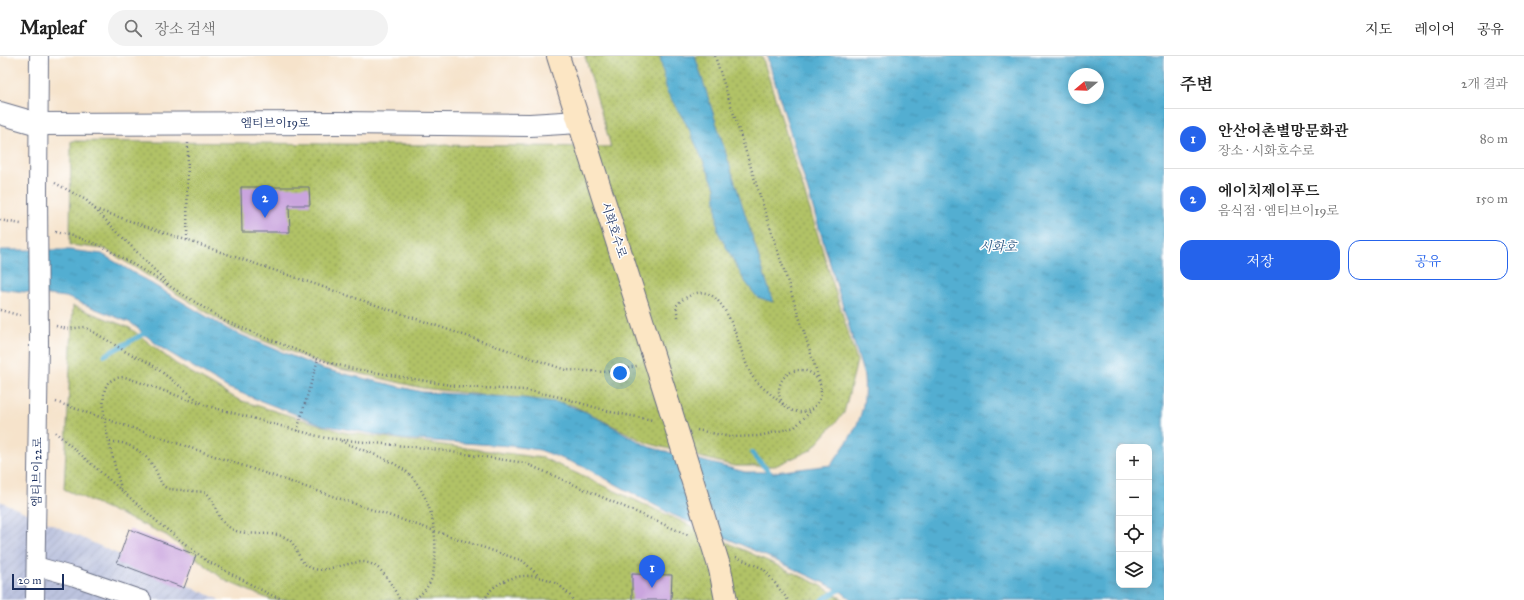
<!DOCTYPE html>
<html lang="ko">
<head>
<meta charset="utf-8">
<style>
	:root { --surface:#fff; --page:#f2f2f2; --text:#222; --muted:#767676; --line:#e0e0e0; --accent:#2563eb }
	body { margin:0; font-family:"IM FELL Great Primer","Noto Serif KR",serif; background:var(--page); color:var(--text) }
	.controls { position:absolute; right:12px; bottom:12px; display:grid; overflow:hidden; border-radius:8px; box-shadow:0 2px 10px #0003 }
	.controls button { width:36px; height:36px; display:grid; place-items:center; padding:0; border:0; border-bottom:1px solid var(--line); background:var(--surface); color:var(--text); font:20px sans-serif }
	.compass { position:absolute; left:1068px; top:12px; width:36px; height:36px; border-radius:50%; background:var(--surface); box-shadow:0 2px 10px #0003; rotate:251deg }
	.scale { position:absolute; left:12px; bottom:10px; width:52px; box-sizing:border-box; padding-left:4px; border:2px solid #1b2f5e; border-top:0; font-size:11px; line-height:14px; white-space:nowrap; color:#1b2f5e; -webkit-text-stroke:3px #fff; paint-order:stroke }
	.you { position:absolute; left:620px; top:317px; width:14px; height:14px; margin:-10px; border:3px solid #fff; border-radius:50%; background:#1a73e8; box-shadow:0 0 0 6px #1a73e833 }
	.badge { display:grid; place-items:center; width:26px; height:26px; border-radius:50%; background:var(--accent); color:#fff; font-size:13px; font-weight:700 }
	.pin { position:absolute; translate:-50% -33px; filter:drop-shadow(0 1px 2px #0008) }
	.pin::after { content:''; position:absolute; top:21px; width:14px; height:12px; background:inherit; clip-path:polygon(0 0,100% 0,50% 100%) }
	.list { margin:0; padding:0; list-style:none }
	h2 { display:flex; justify-content:space-between; align-items:center; height:52px; margin:0; padding:0 16px; font-size:17px }
	h2 small { font-size:13px; font-weight:400; color:var(--muted) }
	.list li { display:grid; grid-template-columns:26px 1fr auto; gap:12px; align-items:center; box-sizing:border-box; height:60px; padding:0 16px; border-top:1px solid var(--line) }
	.list b { display:block; font-size:15px; white-space:nowrap }
	.list p { margin:0; font-size:13px; white-space:nowrap; color:var(--muted) }
	.list em { font-size:13px; font-style:normal; color:var(--muted) }
	.actions { display:flex; gap:8px; padding:12px 16px }
	.actions a { flex:1; padding:9px 0; border:1px solid var(--accent); border-radius:12px; text-align:center; font-size:14px; color:var(--accent) }
	.actions .main { background:var(--accent); color:#fff }
	.icon { flex:none; width:22px; height:22px; fill:none; stroke:currentColor; stroke-width:2; stroke-linecap:round; stroke-linejoin:round }
	.map { position:relative; flex:none; width:1164px; height:544px; overflow:hidden }
	header { display:flex; align-items:center; gap:24px; box-sizing:border-box; height:56px; padding:0 20px; background:var(--surface); border-bottom:1px solid var(--line) }
	header strong { font-size:19px }
	nav { display:flex; gap:22px; margin-inline-start:auto; font-size:14px }
	.search { width:280px; height:36px; background:var(--page); display:flex; align-items:center; gap:10px; box-sizing:border-box; padding:0 14px; border-radius:22px; color:var(--muted); font-size:15px }
	main { display:flex }
	aside { flex:1; background:var(--surface) }
	.map>svg:first-child { display:block }
	.industrial { fill:url(#industrial-furrows) }
	.park { fill:url(#park-dots); stroke:#667862 }
	.water { fill:url(#water-ripples); stroke:#376e98; fill-rule:evenodd }
	.lines { fill:none; stroke-linecap:round; stroke-linejoin:round }
	.stream { stroke:#53aed1; stroke-width:5 }
	.building { fill:#caa5de }
	.minor-casing { stroke:#686e84; stroke-width:20 }
	.tertiary-casing { stroke:#686e84; stroke-width:24 }
	.secondary-casing { stroke:#686e84; stroke-width:24 }
	.path { stroke:#686e84; stroke-width:2.5; stroke-dasharray:1 3; stroke-linecap:butt }
	.minor { stroke:#fff; stroke-width:18 }
	.tertiary { stroke:#fff; stroke-width:22 }
	.secondary { stroke:#fce6c4; stroke-width:22 }
	.minor-bridge-casing { stroke:#686e84; stroke-width:20; stroke-linecap:butt }
	.secondary-bridge-casing { stroke:#686e84; stroke-width:24; stroke-linecap:butt }
	.minor-bridge { stroke:#fff; stroke-width:18 }
	.secondary-bridge { stroke:#fce6c4; stroke-width:22 }
	.labels { text-anchor:middle; stroke-width:3; stroke-linejoin:round; paint-order:stroke }
	.street-label { font-size:12px; fill:#1b2f5e; stroke:#fff }
	.water-label { font-size:13px; font-style:italic; fill:#2f5b86; stroke:#fff }
</style>
</head>
<body>
<header>
<strong>Mapleaf</strong>
<div class="search"><svg class="icon" aria-label="search" viewBox="0 0 24 24"><circle cx="10" cy="10" r="6"/><path d="M15 15l6 6"/></svg>장소 검색</div>
<nav><a>지도</a><a>레이어</a><a>공유</a></nav>
</header>
<main>
<div class="map">
<svg width="1164" height="544" viewBox="0 0 1164 544">
	<defs>
		<pattern id="industrial-furrows" width="10" height="10" patternUnits="userSpaceOnUse"><rect width="10" height="10" fill="#bcc3de"/><path d="M-1 1l2-2M0 10L10 0M9 11l2-2" fill="none" stroke="#a1a8c1"/></pattern>
		<pattern id="park-dots" width="8" height="8" patternUnits="userSpaceOnUse"><rect width="8" height="8" fill="#b1c266"/><path d="M2 2h.1M6 6h.1" fill="none" stroke="#8f9e57" stroke-width="1.8" stroke-linecap="round"/></pattern>
		<pattern id="water-ripples" width="26" height="14" patternUnits="userSpaceOnUse"><rect width="26" height="14" fill="#53aed1"/><path d="M2 4q2-2 4 0t4 0M15 11q2-2 4 0t4 0" fill="none" stroke="#448ead"/></pattern>
	</defs>
	<rect width="100%" height="100%" fill="#fff"/>
	<filter id="ink" filterUnits="userSpaceOnUse"><feTurbulence type="fractalNoise" baseFrequency=".025" numOctaves="2"/><feDisplacementMap in="SourceGraphic" scale="8" xChannelSelector="R" yChannelSelector="G"/><feConvolveMatrix kernelMatrix="1 2 1 2 8 2 1 2 1" color-interpolation-filters="sRGB"/></filter>
	<filter id="wash" filterUnits="userSpaceOnUse"><feTurbulence type="fractalNoise" baseFrequency=".012" numOctaves="4" result="noise"/><feDisplacementMap in="SourceGraphic" scale="16" xChannelSelector="R" yChannelSelector="G"/><feGaussianBlur stdDeviation="0.9" result="paint"/><feColorMatrix in="noise" values="0 0 0 0 0 0 0 0 0 0 0 0 0 0 0 0 0 1.4 0 .05"/><feComposite in="paint" operator="in"/></filter>
	<g filter="url(#wash)">
		<rect width="100%" height="100%" fill="#f6e3cb"/>
		<!-- industrial -->
		<polygon class="industrial" points="0,445 220,544 0,544"/>
		<!-- park -->
		<g class="park">
			<polygon points="585,0 762,0 857,305 844,357 811,394 775,410 734,410 647,387 572,349 422,332 324,309 232,272 105,193 70,189 71,85 611,91"/>
			<polygon points="73,250 130,272 176,308 239,344 343,376 543,402 820,529 844,544 271,544 226,525 166,479 64,433"/>
		</g>
		<!-- water -->
		<g class="water">
			<polygon points="660,0 695,0 773,246 757,241 744,224 718,176 715,131 688,71 667,36"/>
			<path d="M 767,0 L 1164,0 L 1164,544 L 852,544 L 839,534 L 749,492 L 671,458 L 584,411 L 540,394 L 511,390 L 402,383 L 323,369 L 228,332 L 160,291 L 131,267 L 66,241 L 0,233 L 0,194 L 69,194 L 102,198 L 229,274 L 323,313 L 422,336 L 523,342 L 562,347 L 586,356 L 649,391 L 745,416 L 775,416 L 831,409 C 854,376 867,362 864,320 ZM 1074,18 L 1098,18 L 1098,42 L 1074,42 ZM 1119,391 L 1149,391 L 1149,529 L 1119,529 Z"/>
		</g>
		<g class="lines">
			<!-- stream -->
			<g class="stream">
				<polyline points="105,299 149,275"/>
				<polyline points="752,397 769,416"/>
				<polyline points="822,544 839,534"/>
			</g>
		</g>
		<g id="blocks">
			<!-- building -->
			<g class="building">
				<polygon points="241,131 309,131 310,149 289,149 290,176 242,176"/>
				<polygon points="129,473 196,499 184,532 117,507"/>
				<polygon points="632,518 672,519 671,544 632,544"/>
			</g>
		</g>
	</g>
	<g filter="url(#ink)">
		<use href="#blocks" fill-opacity="0" stroke="#686e84" stroke-width="1"/>
		<g class="lines">
			<!-- minor casing -->
			<g class="minor-casing">
				<g id="minor">
					<polyline points="38,134 39,0"/>
					<polyline points="36,510 75,521 142,544"/>
					<polyline points="35,544 39,287"/>
				</g>
			</g>
			<!-- tertiary casing -->
			<g class="tertiary-casing">
				<polyline id="tertiary" points="0,57 38,68 339,67 530,69 579,66"/>
			</g>
			<!-- secondary casing -->
			<g class="secondary-casing">
				<g id="secondary">
					<polyline points="558,0 669,349"/>
					<polyline points="720,513 726,544"/>
				</g>
			</g>
			<!-- path -->
			<g class="path">
				<polyline points="715,0 820,326"/>
				<polyline points="55,127 86,144 171,231 225,265 318,303 349,312 462,331 525,334 560,341 611,356 653,364"/>
				<polyline points="95,153 566,314 608,316 637,310"/>
				<polyline points="0,164 21,168"/>
				<polyline points="55,176 76,181 102,190 168,229"/>
				<polyline points="187,184 188,87"/>
				<polyline points="0,254 22,260"/>
				<path d="M 678,261 L 676,250 C 682,243 685,242 693,238 C 729,225 739,300 752,320 C 757,328 775,341 783,349"/>
				<polyline points="56,270 67,273 85,271 112,287 126,296 150,307 204,349 325,382 425,392 525,407 690,480"/>
				<circle cx="800" cy="335" r="21"/>
				<polyline points="56,346 523,505 539,520"/>
				<polyline points="697,374 731,381 759,380 795,371 814,352"/>
				<polyline points="297,375 318,303"/>
				<polyline points="55,376 161,469 207,505 273,540 286,544"/>
				<path d="M 341,385 C 361,394 398,405 412,421 C 431,444 437,474 435,502 C 434,510 434,519 430,526 C 426,534 420,539 414,544"/>
				<path d="M 110,386 C 130,385 147,398 156,415 C 160,423 160,429 168,433 L 205,436 C 219,446 212,463 234,474 C 249,481 275,474 288,483 C 300,491 296,509 315,513 C 322,515 329,512 336,511 C 345,509 354,506 363,506 C 382,507 392,530 400,544"/>
				<path d="M 121,433 C 116,412 94,345 108,327 C 113,322 119,321 125,321 L 201,348"/>
				<polyline points="736,501 764,513 788,544"/>
				<path d="M 484,544 C 486,541 489,537 491,534 C 516,511 556,517 573,544"/>
			</g>
			<!-- minor -->
			<use href="#minor" class="minor"/>
			<!-- tertiary -->
			<use href="#tertiary" class="tertiary"/>
			<!-- secondary -->
			<use href="#secondary" class="secondary"/>
			<!-- minor-bridge casing -->
			<g class="minor-bridge-casing">
				<polyline id="minor-bridge" points="38,134 39,287"/>
			</g>
			<!-- secondary-bridge casing -->
			<g class="secondary-bridge-casing">
				<polyline id="secondary-bridge" points="669,349 720,513"/>
			</g>
			<!-- minor-bridge -->
			<use href="#minor-bridge" class="minor-bridge"/>
			<!-- secondary-bridge -->
			<use href="#secondary-bridge" class="secondary-bridge"/>
		</g>
	</g>
	<g class="labels">
		<!-- street labels -->
		<g class="street-label">
			<text x="275" y="71">엠티브이19로</text>
			<text transform="translate(614 174) rotate(72)" y="4">시화호수로</text>
			<text transform="translate(37 416) rotate(-89)" y="4">엠티브이22로</text>
		</g>
		<!-- water labels -->
		<g class="water-label">
			<text x="998" y="195">시화호</text>
		</g>
	</g>
</svg>
<div class="controls">
<button>+</button>
<button>−</button>
<button><svg class="icon" aria-label="locate" viewBox="0 0 24 24"><circle cx="12" cy="12" r="6"/><path d="M12 2v4M12 18v4M2 12h4M18 12h4"/></svg></button>
<button><svg class="icon" aria-label="layers" viewBox="0 0 24 24"><path d="M12 4l9 5-9 5-9-5zM3 14l9 5 9-5"/></svg></button>
</div>
<svg class="compass" viewBox="-18 -18 36 36"><path d="M0-13l5 13h-10z" fill="#e53935"/><path d="M0 13l5-13h-10z" fill="#767676"/></svg>
<div class="scale">20 m</div>
<div class="you"></div>
<div class="pin badge" style="left:652px;top:532px">1</div>
<div class="pin badge" style="left:265px;top:162px">2</div>
</div>
<aside>
<h2>주변<small>2개 결과</small></h2>
<ul class="list">
<li><span class="badge">1</span><div><b>안산어촌별망문화관</b><p>장소 · 시화호수로</p></div><em>80 m</em></li>
<li><span class="badge">2</span><div><b>에이치제이푸드</b><p>음식점 · 엠티브이19로</p></div><em>150 m</em></li>
</ul>
<div class="actions"><a class="main">저장</a><a>공유</a></div>
</aside>
</main>
</body>
</html>
